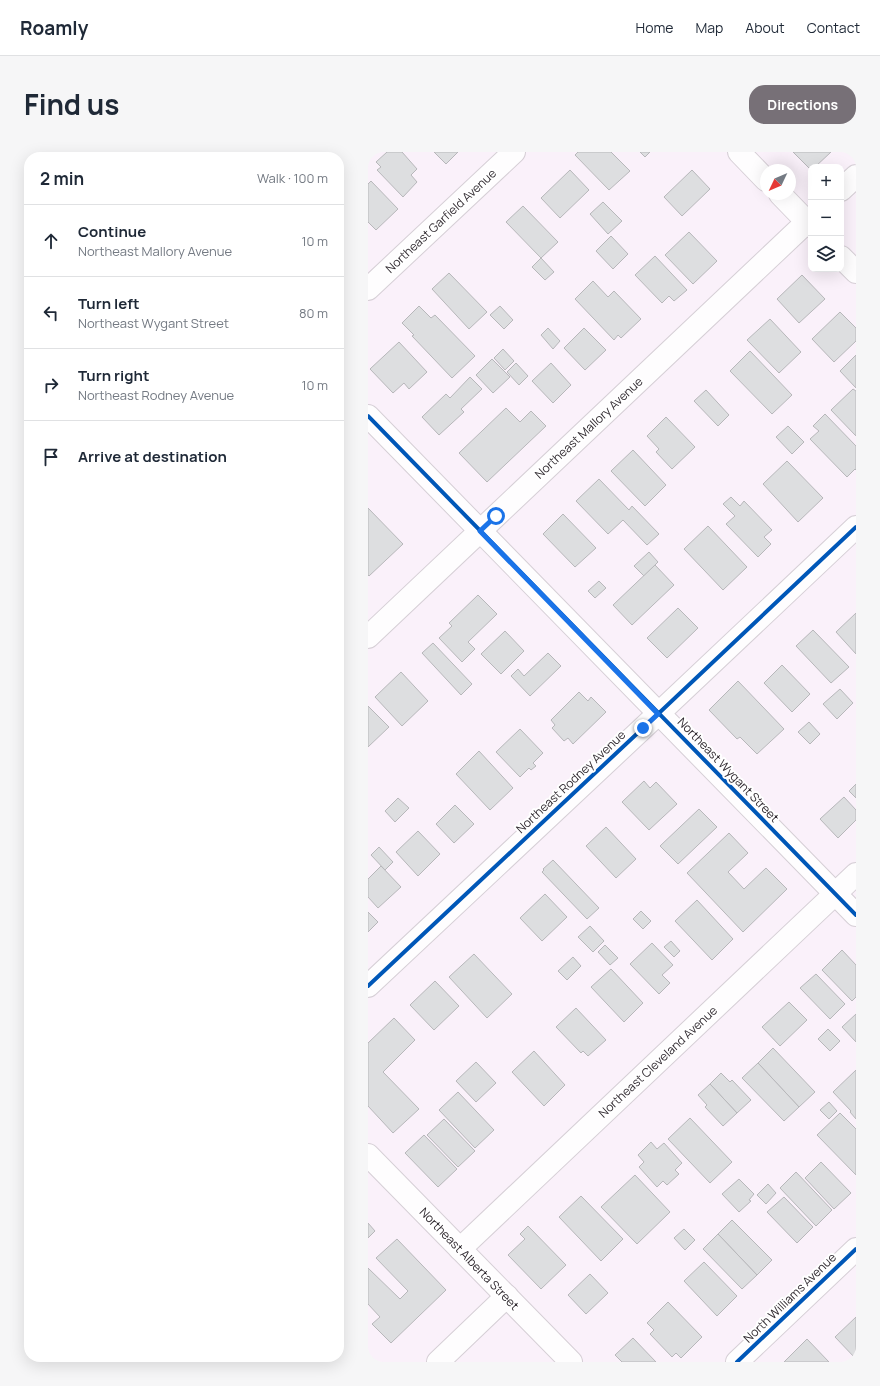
<!DOCTYPE html>
<html lang="en">
<head>
<meta charset="utf-8">
<style>
	:root { --surface:#fff; --page:#f6f6f7; --text:#1f2937; --muted:#747a83; --line:#e0e1e3; --accent:#777077 }
	body { margin:0; font-family:Manrope,sans-serif; background:var(--page); color:var(--text) }
	.controls { position:absolute; right:12px; top:12px; display:grid; overflow:hidden; border-radius:8px; box-shadow:0 4px 16px #0002 }
	.controls button { width:36px; height:36px; display:grid; place-items:center; padding:0; border:0; border-bottom:1px solid var(--line); background:var(--surface); color:var(--text); font:20px sans-serif }
	.compass { position:absolute; left:392px; top:12px; width:36px; height:36px; border-radius:50%; background:var(--surface); box-shadow:0 4px 16px #0002; rotate:226deg }
	.stop { position:absolute; width:12px; height:12px; margin:-9px; border:3px solid #1a73e8; border-radius:50%; background:#fff }
	.stop.end { background:#1a73e8; border-color:#fff; box-shadow:0 1px 4px #0008 }
	.list { margin:0; padding:0; list-style:none }
	h2 { display:flex; justify-content:space-between; align-items:center; height:52px; margin:0; padding:0 16px; font-size:17px }
	h2 small { font-size:13px; font-weight:400; color:var(--muted) }
	.list li { display:grid; grid-template-columns:26px 1fr auto; gap:12px; align-items:center; box-sizing:border-box; height:72px; padding:0 16px; border-top:1px solid var(--line) }
	.list b { display:block; font-size:15px; white-space:nowrap }
	.list p { margin:0; font-size:13px; white-space:nowrap; color:var(--muted) }
	.list em { font-size:13px; font-style:normal; color:var(--muted) }
	.icon { flex:none; width:22px; height:22px; fill:none; stroke:currentColor; stroke-width:2; stroke-linecap:round; stroke-linejoin:round }
	.map { position:relative; flex:none; width:488px; height:1210px; overflow:hidden; border-radius:16px }
	header { display:flex; align-items:center; gap:24px; box-sizing:border-box; height:56px; padding:0 20px; background:var(--surface); border-bottom:1px solid var(--line) }
	header strong { font-size:19px }
	nav { display:flex; gap:22px; margin-inline-start:auto; font-size:14px }
	.intro { display:flex; align-items:center; justify-content:space-between; box-sizing:border-box; height:96px; padding:0 24px }
	h1 { margin:0; font-size:28px }
	.button { padding:10px 18px; border-radius:16px; background:var(--accent); color:#fff; font-size:14px; font-weight:700 }
	main { display:flex; gap:24px; padding:0 24px }
	aside { flex:1; background:var(--surface); border-radius:16px; box-shadow:0 4px 16px #0002 }
	.map>svg:first-child { display:block }
	.building { fill:#dddee0; stroke:#b7b7ba }
	.lines { fill:none; stroke-linecap:round; stroke-linejoin:round }
	.minor-casing { stroke:#d6cfd6; stroke-width:24 }
	.tertiary-casing { stroke:#d6cfd6; stroke-width:24 }
	.secondary-casing { stroke:#d6cfd6; stroke-width:24 }
	.minor { stroke:#fefdfe; stroke-width:22 }
	.tertiary { stroke:#fefdfe; stroke-width:22 }
	.secondary { stroke:#fefdfe; stroke-width:22 }
	.cycleway-casing { stroke:#fff; stroke-width:6 }
	.cycleway { stroke:#0057b8; stroke-width:4 }
	.route { stroke:#1a73e8; stroke-width:5 }
	.labels { text-anchor:middle; stroke-width:4; stroke-linejoin:round; paint-order:stroke }
	.street-label { font-size:12px; fill:#312b31; stroke:#fff }
</style>
</head>
<body>
<header>
<strong>Roamly</strong>
<nav><a>Home</a><a>Map</a><a>About</a><a>Contact</a></nav>
</header>
<div class="intro"><h1>Find us</h1><a class="button">Directions</a></div>
<main>
<aside>
<h2>2 min<small>Walk · 100 m</small></h2>
<ul class="list">
<li><svg class="icon" aria-label="ahead" viewBox="0 0 24 24"><path d="M12 20V5M6 11l6-6 6 6"/></svg><div><b>Continue</b><p>Northeast Mallory Avenue</p></div><em>10 m</em></li>
<li><svg class="icon" aria-label="left" viewBox="0 0 24 24"><path d="M17 20v-9H6M10 6l-5 5 5 5"/></svg><div><b>Turn left</b><p>Northeast Wygant Street</p></div><em>80 m</em></li>
<li><svg class="icon" aria-label="right" viewBox="0 0 24 24"><path d="M7 20v-9h11M14 6l5 5-5 5"/></svg><div><b>Turn right</b><p>Northeast Rodney Avenue</p></div><em>10 m</em></li>
<li><svg class="icon" aria-label="arrive" viewBox="0 0 24 24"><path d="M6 21V4h12l-3 4 3 4H6"/></svg><div><b>Arrive at destination</b></div></li>
</ul>
</aside>
<div class="map">
<svg width="488" height="1210" viewBox="0 0 488 1210">
	<rect width="100%" height="100%" fill="#faf1fa"/>
	<!-- building -->
	<g class="building">
		<polygon points="19,0 34,0 49,17 43,23 49,30 35,45 9,18 13,15 8,10"/>
		<polygon points="66,0 90,0 78,12"/>
		<polygon points="210,0 243,0 262,19 241,38 207,3"/>
		<polygon points="272,0 282,0 277,5"/>
		<polygon points="425,0 463,0 447,15 443,15 443,18"/>
		<polygon points="202,18 221,38 192,66 173,46"/>
		<polygon points="324,18 342,37 314,64 296,45"/>
		<polygon points="3,29 30,57 8,78 0,70 0,32"/>
		<polygon points="235,50 254,69 240,82 222,62"/>
		<polygon points="155,54 190,90 173,106 138,70"/>
		<polygon points="321,80 349,109 325,132 297,103"/>
		<polygon points="243,84 260,102 245,117 228,99"/>
		<polygon points="287,104 319,138 306,149 301,144 294,151 267,123"/>
		<polygon points="173,106 186,120 177,128 164,115"/>
		<polygon points="81,121 119,160 101,177 64,137"/>
		<polygon points="434,123 457,147 431,171 409,147"/>
		<polygon points="225,129 240,145 246,139 273,167 253,186 250,183 246,188 207,147"/>
		<polygon points="51,154 63,166 67,163 107,204 84,226 44,184 46,183 34,171"/>
		<polygon points="132,154 145,168 136,177 122,163"/>
		<polygon points="472,160 488,176 488,189 466,210 444,187"/>
		<polygon points="402,167 433,200 411,221 379,188"/>
		<polygon points="180,176 192,189 185,197 173,183"/>
		<polygon points="216,176 238,198 217,218 196,196"/>
		<polygon points="31,190 59,220 41,237 36,231 25,241 2,217"/>
		<polygon points="135,197 146,209 137,218 126,206"/>
		<polygon points="382,199 424,243 404,262 362,219"/>
		<polygon points="488,203 488,236 472,219"/>
		<polygon points="124,207 142,225 125,241 108,223"/>
		<polygon points="148,211 160,224 151,233 139,220"/>
		<polygon points="183,211 203,233 185,251 164,229"/>
		<polygon points="102,225 114,237 93,257 96,260 71,283 54,265 78,242 82,246"/>
		<polygon points="485,237 488,239 488,284 463,258"/>
		<polygon points="338,238 361,263 350,274 326,249"/>
		<polygon points="138,256 152,270 163,259 178,274 119,330 91,301"/>
		<polygon points="457,262 488,294 488,318 487,317 479,325 442,287 451,279 445,274"/>
		<polygon points="298,265 327,295 304,317 288,300 291,297 279,284"/>
		<polygon points="420,274 436,290 424,302 408,285"/>
		<polygon points="265,298 298,333 277,354 243,319"/>
		<polygon points="419,309 455,346 430,370 395,332"/>
		<polygon points="231,327 261,358 264,354 291,382 279,393 255,368 240,382 208,349"/>
		<polygon points="363,345 372,354 376,349 404,378 396,385 403,392 390,405 358,372 367,364 355,352"/>
		<polygon points="0,356 35,392 1,424 0,423"/>
		<polygon points="195,362 228,396 207,415 175,382"/>
		<polygon points="340,374 379,415 355,438 316,397"/>
		<polygon points="281,400 290,410 276,424 266,414"/>
		<polygon points="287,413 306,433 264,473 245,453"/>
		<polygon points="231,429 238,436 227,446 220,439"/>
		<polygon points="110,443 129,462 100,490 107,497 94,510 71,486 84,474 81,471"/>
		<polygon points="310,456 330,476 299,506 279,486"/>
		<polygon points="488,461 488,502 468,480"/>
		<polygon points="445,478 481,515 463,531 428,494"/>
		<polygon points="137,479 156,499 133,522 113,502"/>
		<polygon points="65,491 104,532 93,543 54,501"/>
		<polygon points="180,501 193,514 162,544 143,524 150,517 156,524"/>
		<polygon points="414,513 442,542 424,560 396,531"/>
		<polygon points="33,520 60,549 34,574 7,545"/>
		<polygon points="370,529 416,577 389,602 372,585 369,587 341,558"/>
		<polygon points="472,537 485,551 469,567 455,552"/>
		<polygon points="211,540 220,549 223,545 238,560 205,592 200,586 196,589 184,576 187,573 183,568"/>
		<polygon points="0,554 21,575 0,595"/>
		<polygon points="441,570 452,582 442,592 430,580"/>
		<polygon points="152,577 175,601 165,611 168,614 163,618 161,616 152,625 128,600"/>
		<polygon points="111,599 145,636 122,658 88,622"/>
		<polygon points="276,629 282,636 288,630 309,652 281,678 254,650"/>
		<polygon points="488,632 488,646 481,639"/>
		<polygon points="476,645 488,658 488,668 470,686 452,667"/>
		<polygon points="30,646 41,656 27,670 17,659"/>
		<polygon points="87,653 106,672 86,691 68,672"/>
		<polygon points="331,657 349,675 310,712 292,694"/>
		<polygon points="238,675 268,707 248,726 218,694"/>
		<polygon points="50,679 72,702 50,724 28,700"/>
		<polygon points="361,681 380,701 360,720 376,737 398,716 419,737 375,780 319,721"/>
		<polygon points="11,695 25,710 17,718 3,703"/>
		<polygon points="185,708 231,756 219,767 174,720 176,718 175,717"/>
		<polygon points="13,714 33,735 10,756 0,745 0,727"/>
		<polygon points="177,742 199,765 174,789 152,766"/>
		<polygon points="329,748 365,787 344,808 307,769"/>
		<polygon points="273,759 283,769 275,777 265,767"/>
		<polygon points="0,760 10,770 0,780"/>
		<polygon points="222,774 236,789 225,800 210,785"/>
		<polygon points="303,789 312,799 306,805 296,795"/>
		<polygon points="284,791 305,813 294,823 302,831 291,842 262,812"/>
		<polygon points="237,793 250,806 242,813 230,800"/>
		<polygon points="474,798 488,813 488,845 484,849 454,818"/>
		<polygon points="106,802 144,842 119,866 81,825"/>
		<polygon points="205,805 213,814 199,828 190,819"/>
		<polygon points="243,817 275,851 256,870 223,835"/>
		<polygon points="448,822 477,852 462,867 432,836"/>
		<polygon points="67,829 91,854 66,878 42,853"/>
		<polygon points="421,850 439,868 412,894 394,875"/>
		<polygon points="208,856 238,888 220,904 215,899 213,901 188,875"/>
		<polygon points="488,862 488,890 474,875"/>
		<polygon points="26,866 47,888 15,920 51,957 25,981 0,954 0,891"/>
		<polygon points="460,877 472,889 462,899 450,887"/>
		<polygon points="405,896 447,940 431,955 390,911"/>
		<polygon points="166,899 197,933 176,954 144,920"/>
		<polygon points="108,910 128,931 108,950 88,929"/>
		<polygon points="390,911 431,955 416,969 374,926"/>
		<polygon points="488,918 488,967 482,960 483,959 465,940"/>
		<polygon points="353,921 362,930 364,928 383,948 369,961 342,932"/>
		<polygon points="342,932 369,961 355,974 337,955 339,953 330,943"/>
		<polygon points="90,940 126,978 107,996 71,958"/>
		<polygon points="461,950 469,959 461,967 452,958"/>
		<polygon points="472,961 488,977 488,1023 449,983"/>
		<polygon points="322,966 364,1010 342,1031 300,987"/>
		<polygon points="76,967 107,999 90,1015 59,983"/>
		<polygon points="56,983 89,1017 70,1035 37,1001"/>
		<polygon points="283,990 289,997 296,991 314,1011 307,1018 311,1022 299,1033 295,1029 289,1035 271,1015 276,1010 270,1003"/>
		<polygon points="453,1010 483,1041 466,1057 437,1026"/>
		<polygon points="428,1020 464,1058 448,1074 412,1036"/>
		<polygon points="267,1023 302,1060 269,1092 233,1055"/>
		<polygon points="371,1027 386,1042 381,1048 383,1049 371,1060 354,1042"/>
		<polygon points="400,1032 408,1041 398,1052 389,1043"/>
		<polygon points="213,1044 255,1087 233,1109 191,1065"/>
		<polygon points="416,1045 445,1075 429,1091 399,1060"/>
		<polygon points="364,1068 404,1108 389,1123 350,1082"/>
		<polygon points="0,1071 7,1079 0,1086"/>
		<polygon points="160,1074 198,1113 173,1137 140,1103 157,1087 152,1082"/>
		<polygon points="316,1077 327,1088 317,1098 306,1086"/>
		<polygon points="350,1082 389,1123 374,1137 335,1097"/>
		<polygon points="29,1087 78,1138 23,1191 4,1172 12,1165 0,1152 0,1116 32,1147 40,1139 8,1106"/>
		<polygon points="336,1110 369,1144 349,1164 316,1129"/>
		<polygon points="222,1122 240,1141 218,1162 200,1143"/>
		<polygon points="300,1150 334,1185 313,1206 308,1201 304,1205 282,1182 286,1178 279,1171"/>
		<polygon points="488,1165 488,1207 467,1185"/>
		<polygon points="265,1186 288,1210 254,1210 247,1203"/>
		<polygon points="439,1187 461,1210 416,1210"/>
	</g>
	<g class="lines">
		<!-- minor casing -->
		<g class="minor-casing">
			<g id="minor">
				<polyline points="371,0 398,28"/>
				<polyline points="473,38 488,24"/>
				<polyline points="412,42 443,74"/>
				<polyline points="473,105 488,120"/>
				<polyline points="0,137 146,0"/>
				<polyline points="0,264 488,763"/>
				<polyline points="0,485 443,66"/>
				<polyline points="0,834 290,562 488,375"/>
				<polyline points="92,1097 488,722"/>
				<polyline points="70,1210 139,1144"/>
			</g>
		</g>
		<!-- tertiary casing -->
		<g class="tertiary-casing">
			<polyline id="tertiary" points="0,1003 203,1210"/>
		</g>
		<!-- secondary casing -->
		<g class="secondary-casing">
			<polyline id="secondary" points="369,1210 488,1097"/>
		</g>
		<!-- minor -->
		<use href="#minor" class="minor"/>
		<!-- tertiary -->
		<use href="#tertiary" class="tertiary"/>
		<!-- secondary -->
		<use href="#secondary" class="secondary"/>
		<!-- cycleway casing -->
		<g class="cycleway-casing">
			<g id="cycleway">
				<polyline points="0,264 488,763"/>
				<polyline points="0,834 290,562 488,375"/>
				<polyline points="369,1210 488,1097"/>
			</g>
		</g>
		<!-- cycleway -->
		<use href="#cycleway" class="cycleway"/>
	</g>
	<g class="lines">
		<!-- route -->
		<polyline class="route" points="128,364 112,379 290,562 275,576"/>
	</g>
	<g class="labels">
		<!-- street labels -->
		<g class="street-label">
			<text transform="translate(73 69) rotate(-43)" y="4">Northeast Garfield Avenue</text>
			<text transform="translate(221 276) rotate(-43)" y="4">Northeast Mallory Avenue</text>
			<text transform="translate(360 618) rotate(46)" y="4">Northeast Wygant Street</text>
			<text transform="translate(203 630) rotate(-43)" y="4">Northeast Rodney Avenue</text>
			<text transform="translate(290 910) rotate(-43)" y="4">Northeast Cleveland Avenue</text>
			<text transform="translate(101 1107) rotate(46)" y="4">Northeast Alberta Street</text>
			<text transform="translate(422 1146) rotate(-44)" y="4">North Williams Avenue</text>
		</g>
	</g>
</svg>
<div class="controls">
<button>+</button>
<button>−</button>
<button><svg class="icon" aria-label="layers" viewBox="0 0 24 24"><path d="M12 4l9 5-9 5-9-5zM3 14l9 5 9-5"/></svg></button>
</div>
<svg class="compass" viewBox="-18 -18 36 36"><path d="M0-13l5 13h-10z" fill="#e53935"/><path d="M0 13l5-13h-10z" fill="#747a83"/></svg>
<div class="stop" style="left:128px;top:364px"></div>
<div class="stop end" style="left:275px;top:576px"></div>
</div>
</main>
</body>
</html>
